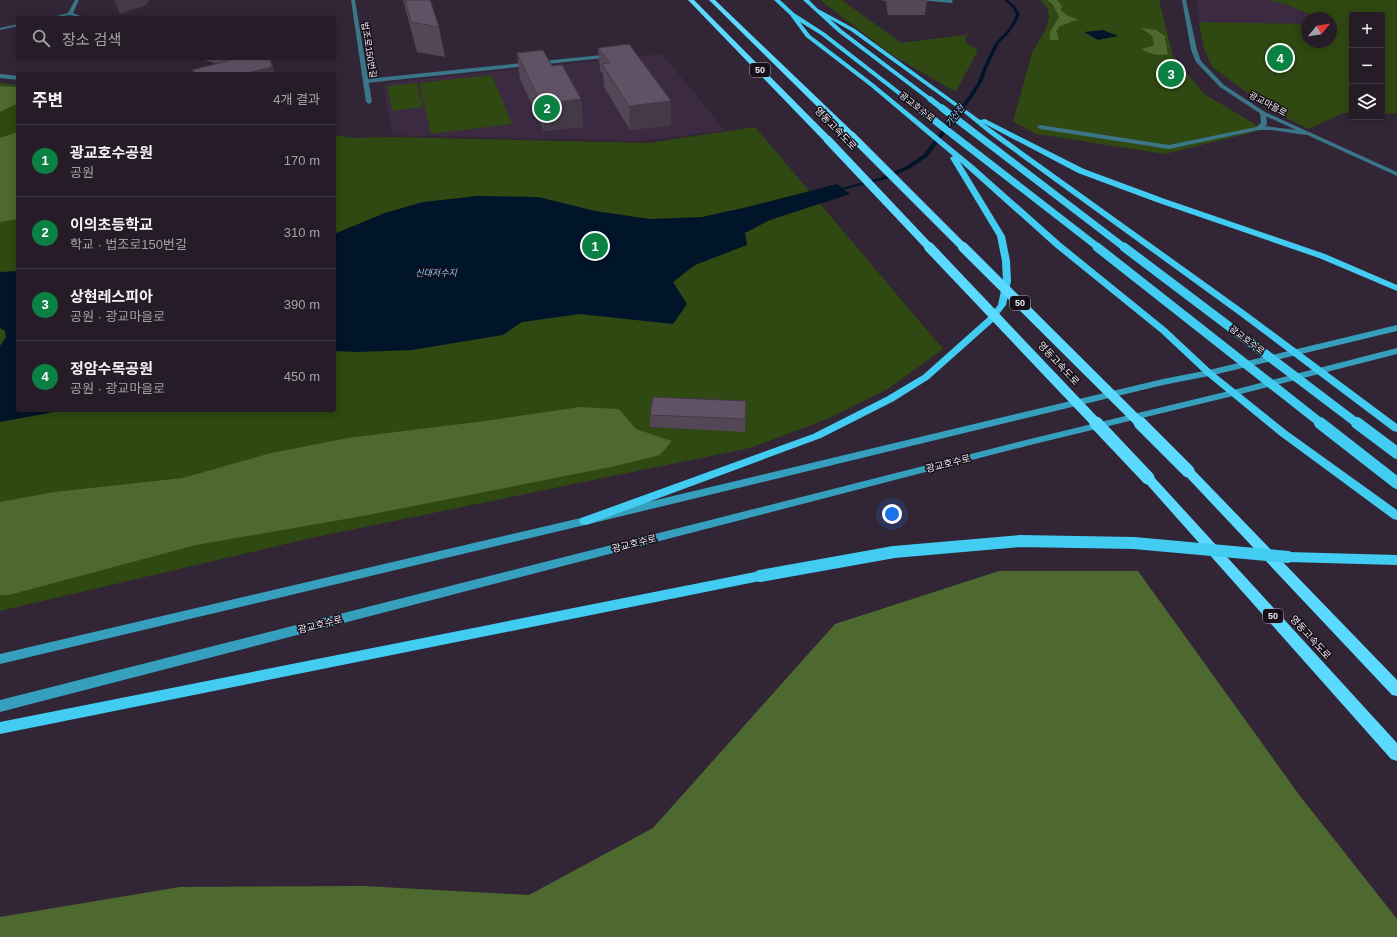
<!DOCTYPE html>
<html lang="ko">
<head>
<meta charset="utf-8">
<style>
	:root { --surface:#261c28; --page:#2e2530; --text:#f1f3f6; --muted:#a4a1a8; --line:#423a45; --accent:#0b8043 }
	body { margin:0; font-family:Arial,"Noto Sans KR",sans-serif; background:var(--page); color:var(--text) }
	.controls { position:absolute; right:12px; top:12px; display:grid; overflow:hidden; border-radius:4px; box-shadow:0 2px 10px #0003 }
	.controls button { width:36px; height:36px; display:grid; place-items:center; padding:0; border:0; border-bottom:1px solid var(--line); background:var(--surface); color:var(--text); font:20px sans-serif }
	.compass { position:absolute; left:1301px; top:12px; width:36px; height:36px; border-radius:50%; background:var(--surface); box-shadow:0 2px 10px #0003; rotate:60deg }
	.you { position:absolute; left:892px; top:514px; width:14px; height:14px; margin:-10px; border:3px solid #fff; border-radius:50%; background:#1a73e8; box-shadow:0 0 0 6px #1a73e833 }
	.badge { display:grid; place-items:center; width:26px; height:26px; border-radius:50%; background:var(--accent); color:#fff; font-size:13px; font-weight:700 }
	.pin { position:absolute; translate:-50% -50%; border:2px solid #fff; box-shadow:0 1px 4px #0006 }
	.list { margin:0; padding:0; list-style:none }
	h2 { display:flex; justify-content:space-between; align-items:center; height:52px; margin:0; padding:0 16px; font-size:17px }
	h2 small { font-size:13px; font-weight:400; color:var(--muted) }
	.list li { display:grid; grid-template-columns:26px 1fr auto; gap:12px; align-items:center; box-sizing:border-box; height:72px; padding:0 16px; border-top:1px solid var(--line) }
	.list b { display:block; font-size:15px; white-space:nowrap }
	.list p { margin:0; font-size:13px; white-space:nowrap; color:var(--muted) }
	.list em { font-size:13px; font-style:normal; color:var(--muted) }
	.icon { flex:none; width:22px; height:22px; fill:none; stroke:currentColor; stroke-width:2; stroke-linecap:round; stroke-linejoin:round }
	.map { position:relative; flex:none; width:1397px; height:937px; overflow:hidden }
	.search { position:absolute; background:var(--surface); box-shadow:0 2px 10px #0003; left:16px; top:16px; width:320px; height:44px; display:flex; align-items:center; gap:10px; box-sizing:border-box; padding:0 14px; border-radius:4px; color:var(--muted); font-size:15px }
	.panel { position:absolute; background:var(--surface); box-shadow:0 2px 10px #0003; left:16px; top:72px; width:320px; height:340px; border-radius:4px }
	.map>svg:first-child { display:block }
	.built { fill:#3b2a41 }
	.green { fill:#304811; fill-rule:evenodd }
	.forest { fill:#4d692f }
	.water { fill:#00142a }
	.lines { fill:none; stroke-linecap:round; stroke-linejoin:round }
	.stream { fill:#00142a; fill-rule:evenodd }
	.service { fill:#3a7588; fill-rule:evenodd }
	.minor { fill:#3a7588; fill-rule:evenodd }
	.tertiary { fill:#3a7588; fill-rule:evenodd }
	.secondary { fill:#369fbd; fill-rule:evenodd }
	.trunk { fill:#42ccf2; fill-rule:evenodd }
	.motorway { fill:#5cd9fe; fill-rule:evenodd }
	.trunk-bridge-far3 { stroke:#42ccf2; stroke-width:5.5 }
	.trunk-bridge-far2 { stroke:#42ccf2; stroke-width:7 }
	.trunk-bridge-far1 { stroke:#42ccf2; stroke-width:9 }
	.trunk-bridge { stroke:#42ccf2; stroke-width:12 }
	.motorway-bridge-far2 { stroke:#5cd9fe; stroke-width:8 }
	.motorway-bridge-far1 { stroke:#5cd9fe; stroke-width:10 }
	.motorway-bridge { stroke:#5cd9fe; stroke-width:13 }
	.wall { fill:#534757 }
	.shaded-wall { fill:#433947 }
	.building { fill:#605265; stroke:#433947 }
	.labels { text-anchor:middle; stroke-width:3; stroke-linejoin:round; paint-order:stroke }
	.far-street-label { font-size:9px; fill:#eee6f1; stroke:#161118 }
	.shield { fill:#161118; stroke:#ada6b0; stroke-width:1 }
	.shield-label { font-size:9px; font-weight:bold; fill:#eee6f1 }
	.far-water-label { font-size:9px; font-style:italic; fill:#8dc6fc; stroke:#161118 }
	.street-label { font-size:10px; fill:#eee6f1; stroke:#161118 }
</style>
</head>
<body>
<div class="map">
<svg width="1397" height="937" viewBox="0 0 1397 937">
	<rect width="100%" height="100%" fill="#322536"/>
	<!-- built -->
	<g class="built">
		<polygon points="1196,0 1273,0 1305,11 1317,18 1307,18 1307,24 1199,22"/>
		<polygon points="662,54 725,130 644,141 393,135 383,86 390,82"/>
	</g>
	<!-- green -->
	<g class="green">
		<polygon points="820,0 842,0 901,43 972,34 966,36 965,42 978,50 956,92 892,55"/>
		<path d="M 1040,0 L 1047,0 L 1053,5 L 1059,17 L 1049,36 L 1051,40 L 1057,40 L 1059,38 L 1056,30 L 1062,25 L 1079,19 C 1072,18 1064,16 1061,9 C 1059,6 1059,3 1057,0 L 1159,0 L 1173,56 L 1203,93 L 1253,123 L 1262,130 L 1165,154 L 1036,134 L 1013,121 L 1032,53 L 1046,29 L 1049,17 L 1047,8 ZM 1145,32 L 1167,39 L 1166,45 L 1169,51 L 1165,54 L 1145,52 L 1142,49 L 1152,46 L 1154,44 L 1152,36 Z"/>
		<polygon points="1269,0 1397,0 1397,113 1382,114 1382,15 1352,15 1352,113 1343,113 1309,129 1272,111 1212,67 1204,49 1199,22 1307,24 1307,42 1331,42 1331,18 1317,18 1288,5"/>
		<polygon points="492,75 512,124 431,134 419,83"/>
		<polygon points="0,83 18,85 18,410 334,410 334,135 355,138 390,137 648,143 755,127 943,349 888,389 827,419 750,448 311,538 0,611"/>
		<polygon points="417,83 423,107 392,111 387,86"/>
	</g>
	<!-- forest -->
	<g class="forest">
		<path d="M 1047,0 L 1057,0 L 1062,6 L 1061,10 C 1067,16 1072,18 1079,19 L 1058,27 L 1059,29 L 1056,30 L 1059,38 L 1058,40 L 1051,40 L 1049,39 L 1050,32 L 1059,17 L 1053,5 Z"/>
		<path d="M 1141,28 L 1156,30 L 1165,36 L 1168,54 C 1160,56 1148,54 1141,49 L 1152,46 L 1154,44 L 1152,36 Z"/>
		<polygon points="0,86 18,87 18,103 0,112"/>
		<polygon points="18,132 18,219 0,222 0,138"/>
		<polygon points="580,407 619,409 636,429 672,441 660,455 611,467 363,516 196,545 9,595 0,595 0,502 54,492 183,478 271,453 348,438 485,421"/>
		<polygon points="999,571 1138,571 1300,796 1397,919 1397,937 0,937 0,917 180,887 364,886 529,895 653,828 835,624"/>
	</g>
	<!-- water -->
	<g class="water">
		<polygon points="1103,30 1118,36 1098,40 1084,32"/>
		<polygon points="837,184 850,194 770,220 745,233 747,245 695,265 673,282 687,304 673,324 580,314 522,322 503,335 412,350 358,352 334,351 334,234 385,213 423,202 477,196 538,197 595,211 650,219 702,217 743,208"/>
		<polygon points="18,271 18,410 65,410 0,422 0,346 6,337 5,331 0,328 0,272"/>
	</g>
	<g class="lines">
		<!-- stream -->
		<polygon class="stream" points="1004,0 1008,0 1014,5 1020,14 1016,23 1008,34 999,43 987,68 982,82 972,98 927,157 909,169 886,179 842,190 842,188 882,177 905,167 923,155 968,97 978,82 983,68 995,43 1006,32 1013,22 1016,14 1012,7"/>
		<!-- service -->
		<g class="service">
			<polygon points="880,0 902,0 902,1 900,2"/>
			<polygon points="919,0 952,0 953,2 951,3"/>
			<polygon points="612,54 615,56 614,57 366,83 363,81 366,79"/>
			<polygon points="1263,111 1266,113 1267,124 1265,126 1305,131 1308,133 1305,135 1272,130 1258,130 1169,149 1040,129 1037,127 1040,125 1169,145 1256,127 1261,123 1260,113"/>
		</g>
		<!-- minor -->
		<g class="minor">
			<polygon points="75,0 79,0 73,13 85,18 70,15 49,18 68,13"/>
			<polygon points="351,0 355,0 372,102 369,104 366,102"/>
			<polygon points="18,24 18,26 0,30 0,28"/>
			<polygon points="0,74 18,76 18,80 0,78"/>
		</g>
		<!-- tertiary -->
		<polygon class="tertiary" points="1182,0 1186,0 1197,50 1201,61 1224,85 1265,112 1397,172 1397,176 1261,114 1220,87 1196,62 1191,50"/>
		<!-- secondary -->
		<g class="secondary">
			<polygon points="1397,325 1397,331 1209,376 1163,385 585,525 0,664 0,654 585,517 1163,379 1209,370"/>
			<polygon points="1397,348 1397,354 1233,396 1030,445 0,712 0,700 1030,439 1233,390"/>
		</g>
		<!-- trunk -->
		<g class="trunk">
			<polygon points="774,0 780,0 794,13 825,33 923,109 923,111 919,111 821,35 800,22 810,35 874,84 973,165 1061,243 1166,328 1212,371 1287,431 1397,510 1397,520 1393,519 1279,435 1206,375 1160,332 1055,247 960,162 1005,236 1010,261 1011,281 1006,305 993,322 929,379 894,401 821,438 589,524 585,525 581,524 579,521 581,518 813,434 886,397 923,375 987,318 998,305 1003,281 1002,261 997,236 950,158 953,156 870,86 806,37 790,15"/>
			<polygon points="803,0 809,0 818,9 855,29 980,120 985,119 1084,169 1165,199 1325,254 1397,285 1397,291 1319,258 1159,203 1078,173 983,123 1245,311 1397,424 1397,432 1393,431 1239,315 991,135 963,112 851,31 830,19 842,30 933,99 928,100 838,32"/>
			<polygon points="1288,552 1397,555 1397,565 1288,562 1284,560 1282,557 1284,554"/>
			<polygon points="760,571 764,573 766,576 764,579 760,581 0,734 0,722"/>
		</g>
		<!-- motorway -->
		<g class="motorway">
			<polygon points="688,0 694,0 831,138 831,142 825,142"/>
			<polygon points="709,0 715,0 855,134 855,138 849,138"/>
			<polygon points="1188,467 1192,468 1397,680 1397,696 1392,695 1184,474 1182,471 1184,468"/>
			<polygon points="1148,474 1152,475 1397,743 1397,761 1391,759 1144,481 1142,478 1144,475"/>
		</g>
		<!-- trunk-bridge-far3 -->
		<polyline class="trunk-bridge-far3" points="930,99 943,109"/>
		<!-- trunk-bridge-far2 -->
		<g class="trunk-bridge-far2">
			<polyline points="942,108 1125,248"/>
			<polyline points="921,110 1099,248"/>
		</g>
		<!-- trunk-bridge-far1 -->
		<g class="trunk-bridge-far1">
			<polyline points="1097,247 1322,424"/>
			<polyline points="1124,247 1358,424"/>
		</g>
		<!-- trunk-bridge -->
		<g class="trunk-bridge">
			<polyline points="1320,423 1397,483"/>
			<polyline points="1357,423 1397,453"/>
			<polyline points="760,576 894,552 1020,541 1134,543 1288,557"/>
		</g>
		<!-- motorway-bridge-far2 -->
		<g class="motorway-bridge-far2">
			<polyline points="852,136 964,248"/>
			<polyline points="828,140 930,248"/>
		</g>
		<!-- motorway-bridge-far1 -->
		<g class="motorway-bridge-far1">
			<polyline points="929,247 1097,424"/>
			<polyline points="963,247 1141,424"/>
		</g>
		<!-- motorway-bridge -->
		<g class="motorway-bridge">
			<polyline points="1096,423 1148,478"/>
			<polyline points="1140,423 1188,471"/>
		</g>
	</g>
	<!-- wall -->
	<g class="wall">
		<polygon points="403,0 430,0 439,27 445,57 417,52"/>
		<polygon points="887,0 927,0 925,15 888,15 886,3"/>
		<polygon points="598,48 671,125 630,130 604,87 603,74 600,70"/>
		<polygon points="517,53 552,66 581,99 583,127 544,131 520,79"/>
		<polygon points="198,58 270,58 275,74 194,74 192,70 217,64"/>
		<polygon points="746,401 745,432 650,427 650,415"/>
	</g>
	<!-- shaded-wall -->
	<g class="shaded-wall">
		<polygon points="114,0 149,0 147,5 120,14"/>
		<polygon points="270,58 275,74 243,74"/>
		<polygon points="581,99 583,127 544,131 541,104"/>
		<polygon points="671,101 671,125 630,130 629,106"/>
	</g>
	<!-- building -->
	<g class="building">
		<polygon points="405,0 430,0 439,27 411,22"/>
		<polygon points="629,44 671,101 629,106 602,64 610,63 598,48"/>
		<polygon points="543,50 552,66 562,65 581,99 541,104 517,53"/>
		<polygon points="239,58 270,58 272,67 243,74 198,74 192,70"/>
		<polygon points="653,397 746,401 745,419 650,415"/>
	</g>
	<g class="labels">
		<!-- far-street labels -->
		<g class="far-street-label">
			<text transform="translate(369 50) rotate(81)" y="3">법조로150번길</text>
			<text transform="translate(1268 104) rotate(28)" y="3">광교마을로</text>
			<text transform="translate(917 107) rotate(38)" y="3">광교호수로</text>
			<text transform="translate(1247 340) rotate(37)" y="3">광교호수로</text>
		</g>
		<!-- shield labels -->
		<g class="shield">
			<rect x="750" y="63" width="20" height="14" rx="3"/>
			<rect x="1010" y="296" width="20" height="14" rx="3"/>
			<rect x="1263" y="609" width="20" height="14" rx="3"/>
		</g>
		<g class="shield-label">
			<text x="760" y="73">50</text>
			<text x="1020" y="306">50</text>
			<text x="1273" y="619">50</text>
		</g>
		<!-- far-water labels -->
		<g class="far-water-label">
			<text transform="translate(955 116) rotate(-53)" y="3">가산천</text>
			<text x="436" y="276">신대저수지</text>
		</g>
		<!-- street labels -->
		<g class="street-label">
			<text transform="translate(836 128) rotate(46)" y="4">영동고속도로</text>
			<text transform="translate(1059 363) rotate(47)" y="4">영동고속도로</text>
			<text transform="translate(948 463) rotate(-14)" y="4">광교호수로</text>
			<text transform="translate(634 543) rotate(-14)" y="4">광교호수로</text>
			<text transform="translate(320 624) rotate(-14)" y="4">광교호수로</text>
			<text transform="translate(1311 637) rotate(48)" y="4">영동고속도로</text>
		</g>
	</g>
</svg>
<div class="controls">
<button>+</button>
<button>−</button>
<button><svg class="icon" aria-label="layers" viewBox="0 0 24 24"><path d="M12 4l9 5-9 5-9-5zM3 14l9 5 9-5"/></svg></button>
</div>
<svg class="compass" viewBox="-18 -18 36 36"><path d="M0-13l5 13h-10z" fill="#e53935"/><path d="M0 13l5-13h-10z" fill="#a4a1a8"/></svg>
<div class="you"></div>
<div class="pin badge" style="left:595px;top:246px">1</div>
<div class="pin badge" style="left:547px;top:108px">2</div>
<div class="pin badge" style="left:1171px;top:74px">3</div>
<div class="pin badge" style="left:1280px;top:58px">4</div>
<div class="search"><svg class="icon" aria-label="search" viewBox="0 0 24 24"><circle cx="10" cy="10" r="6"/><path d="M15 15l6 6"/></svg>장소 검색</div>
<section class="panel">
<h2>주변<small>4개 결과</small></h2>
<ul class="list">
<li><span class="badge">1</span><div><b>광교호수공원</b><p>공원</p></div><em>170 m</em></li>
<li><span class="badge">2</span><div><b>이의초등학교</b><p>학교 · 법조로150번길</p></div><em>310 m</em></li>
<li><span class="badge">3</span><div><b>상현레스피아</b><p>공원 · 광교마을로</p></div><em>390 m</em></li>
<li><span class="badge">4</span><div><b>정암수목공원</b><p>공원 · 광교마을로</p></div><em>450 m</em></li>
</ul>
</section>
</div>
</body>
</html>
